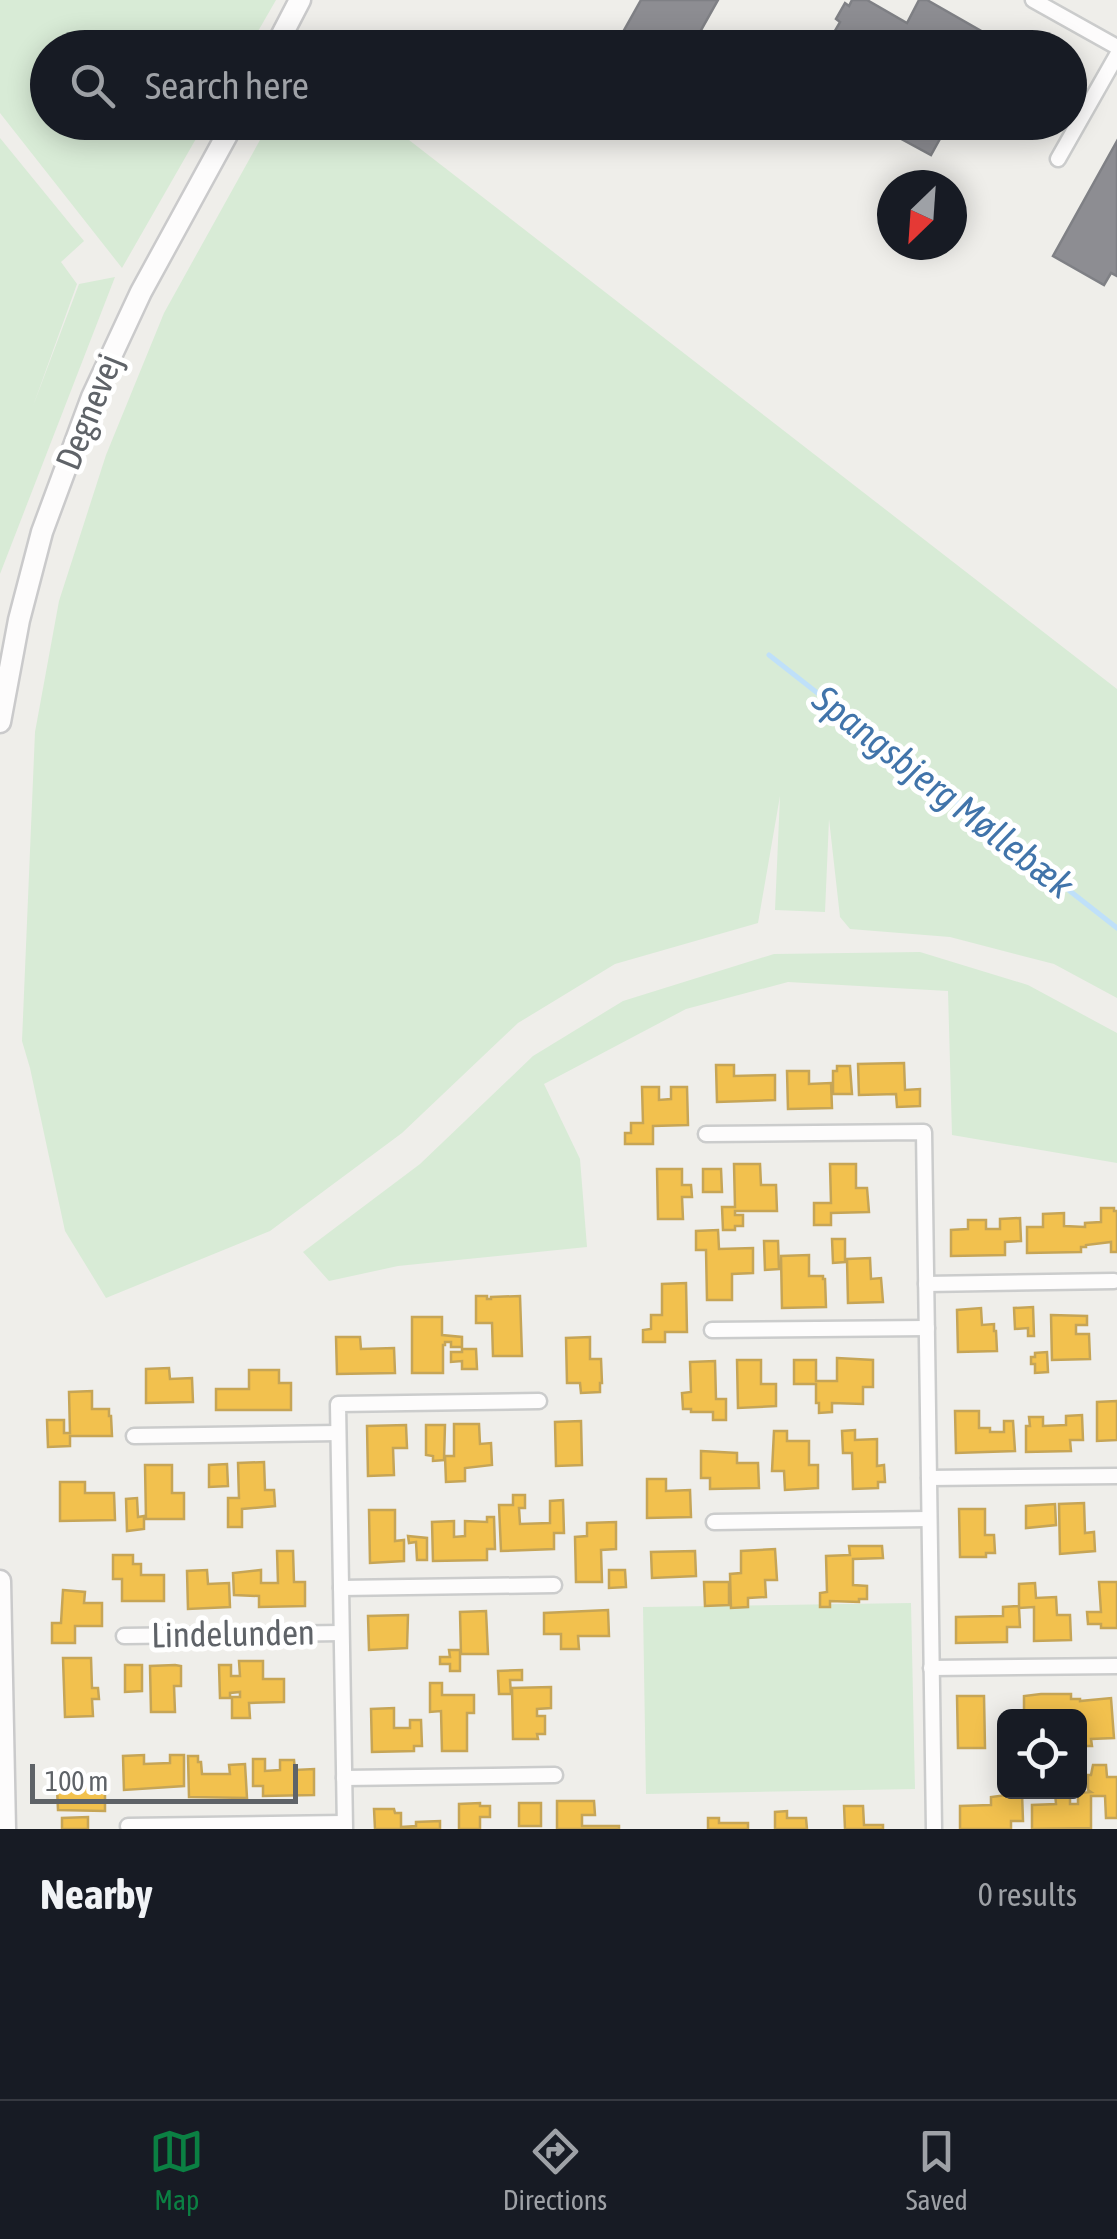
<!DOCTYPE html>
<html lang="en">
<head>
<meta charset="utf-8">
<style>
	:root { --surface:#171b24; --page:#20242c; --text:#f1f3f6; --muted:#9ea1a6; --line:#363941; --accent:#0b8043 }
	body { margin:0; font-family:"Asap Condensed",sans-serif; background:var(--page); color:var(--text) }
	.controls { position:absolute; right:30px; bottom:30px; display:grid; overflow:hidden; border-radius:15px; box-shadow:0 5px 25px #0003 }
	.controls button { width:90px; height:90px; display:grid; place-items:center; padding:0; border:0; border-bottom:2px solid var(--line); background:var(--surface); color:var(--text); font:50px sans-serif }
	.compass { position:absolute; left:877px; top:170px; width:90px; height:90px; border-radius:50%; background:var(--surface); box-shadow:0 5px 25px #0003; rotate:205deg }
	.scale { position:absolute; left:30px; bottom:25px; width:268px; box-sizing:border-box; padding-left:10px; border:5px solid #5f6368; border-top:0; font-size:28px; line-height:35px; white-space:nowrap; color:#5f6368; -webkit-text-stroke:8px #fff; paint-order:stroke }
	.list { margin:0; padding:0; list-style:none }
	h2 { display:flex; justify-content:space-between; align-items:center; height:130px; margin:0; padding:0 40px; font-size:42px }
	h2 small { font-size:32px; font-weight:400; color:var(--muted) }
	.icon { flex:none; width:55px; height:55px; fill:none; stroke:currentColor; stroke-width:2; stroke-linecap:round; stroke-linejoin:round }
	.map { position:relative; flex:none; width:1117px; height:1829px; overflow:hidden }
	.search { position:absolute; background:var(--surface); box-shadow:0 5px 25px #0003; left:30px; right:30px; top:30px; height:110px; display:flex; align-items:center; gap:25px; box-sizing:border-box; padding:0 35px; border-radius:55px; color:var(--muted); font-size:38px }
	.sheet { height:270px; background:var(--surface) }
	nav { display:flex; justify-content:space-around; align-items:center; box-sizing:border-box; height:140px; border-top:2px solid var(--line); background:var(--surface); font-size:28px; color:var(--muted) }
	nav a { display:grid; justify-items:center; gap:5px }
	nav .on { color:var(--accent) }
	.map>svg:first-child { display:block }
	.green { fill:#d8ebd6 }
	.homes { fill:#f2c14e; stroke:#c6a556; stroke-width:2.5 }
	.industry { fill:#8d8d92; stroke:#7f8085; stroke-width:2.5 }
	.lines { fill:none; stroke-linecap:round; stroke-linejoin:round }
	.stream { stroke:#bfe0f9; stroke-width:5 }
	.street-casing { stroke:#cbcccc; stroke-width:19 }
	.secondary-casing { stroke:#cacacb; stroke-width:25 }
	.street { stroke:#fdfcfc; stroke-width:14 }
	.secondary { stroke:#fdfcfc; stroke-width:20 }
	.labels { text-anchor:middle; stroke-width:10; stroke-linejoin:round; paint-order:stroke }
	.street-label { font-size:35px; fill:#5f6368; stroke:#fff }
	.water-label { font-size:38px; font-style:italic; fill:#4174aa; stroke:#fff }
</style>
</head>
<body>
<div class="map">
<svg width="1117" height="1829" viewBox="0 0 1117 1829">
	<rect width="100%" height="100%" fill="#efeeea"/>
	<!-- green -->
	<g class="green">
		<polygon points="0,0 276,0 249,47 48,48 48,122 205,123 122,268 0,113"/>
		<polygon points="270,122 387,123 1117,689 1117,998 1054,964 950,937 850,929 840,917 829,819 825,912 775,910 780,796 758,923 615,964 518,1023 402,1133 270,1231 106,1298 65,1231 30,1068 22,1041 35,732 59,601 106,455 164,313"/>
		<polygon points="0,138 84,241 61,262 77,284 33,406 79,284 115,277 0,574"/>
		<polygon points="920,952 1028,985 1117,1033 1117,1163 952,1135 948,991 788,982 686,1009 544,1084 580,1159 587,1247 398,1266 329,1281 303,1252 420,1164 533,1056 623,1001 774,954"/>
		<polygon points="911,1603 915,1789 646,1794 643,1607"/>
	</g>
	<!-- homes -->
	<g class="homes">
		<polygon points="904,1063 905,1090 920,1089 920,1106 897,1107 896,1094 859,1095 858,1064"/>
		<polygon points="716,1065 734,1065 734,1076 775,1075 775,1100 717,1102"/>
		<polygon points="837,1066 850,1066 852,1094 833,1094 833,1071 837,1071"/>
		<polygon points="787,1071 809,1071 809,1084 831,1083 832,1108 788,1109"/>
		<polygon points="642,1087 659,1087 659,1100 671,1099 671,1087 687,1087 688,1125 653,1126 653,1144 625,1144 625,1133 631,1133 631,1123 643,1123"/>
		<polygon points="734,1164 760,1164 761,1185 776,1185 777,1211 735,1211 735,1215 743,1215 743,1226 735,1226 735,1230 723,1230 722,1207 735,1207"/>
		<polygon points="830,1164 856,1164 856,1188 867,1188 869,1212 831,1213 831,1225 814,1225 814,1203 831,1203"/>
		<polygon points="657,1169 682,1169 682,1185 691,1185 692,1197 682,1197 683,1219 658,1219"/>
		<polygon points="703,1169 721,1169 722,1192 703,1192"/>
		<polygon points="1101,1208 1114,1208 1114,1211 1117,1211 1117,1252 1111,1252 1111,1242 1086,1245 1086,1247 1081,1247 1081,1252 1027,1253 1027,1227 1043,1227 1043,1214 1064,1213 1064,1226 1085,1227 1085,1223 1101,1222"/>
		<polygon points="1020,1218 1021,1241 1005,1242 1005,1255 951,1256 951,1230 968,1229 968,1220 986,1220 986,1229 1000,1229 1000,1219"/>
		<polygon points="718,1230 719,1249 753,1248 753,1273 732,1274 732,1300 707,1300 706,1250 696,1250 696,1231"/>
		<polygon points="832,1239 845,1239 845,1262 833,1263"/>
		<polygon points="764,1241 778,1241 779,1269 765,1270"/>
		<polygon points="809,1255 809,1276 823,1276 823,1279 825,1279 826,1307 782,1308 781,1256"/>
		<polygon points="870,1258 871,1279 881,1278 883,1302 848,1303 847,1259"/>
		<polygon points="686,1283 687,1332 665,1332 665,1342 643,1342 643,1330 651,1329 651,1315 662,1315 662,1284"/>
		<polygon points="476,1296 487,1296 487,1299 491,1299 491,1297 520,1296 522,1356 493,1356 492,1323 476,1323"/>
		<polygon points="1033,1307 1034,1336 1028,1336 1028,1328 1015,1329 1014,1308"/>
		<polygon points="981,1308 982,1325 994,1324 994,1331 996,1331 997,1351 958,1352 957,1310"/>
		<polygon points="1051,1315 1087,1316 1087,1325 1076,1325 1076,1334 1089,1334 1090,1359 1052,1360"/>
		<polygon points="412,1317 442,1317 442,1335 462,1337 462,1347 451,1347 451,1342 445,1342 445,1345 443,1345 443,1373 412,1373"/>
		<polygon points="336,1337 360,1337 361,1349 394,1348 395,1373 337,1374"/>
		<polygon points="590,1337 590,1359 601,1359 602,1383 600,1383 600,1392 581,1393 580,1383 567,1383 566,1338"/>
		<polygon points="462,1349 476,1349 477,1369 462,1369 462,1361 451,1362 451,1352 462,1352"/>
		<polygon points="1047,1352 1048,1372 1035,1373 1035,1364 1031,1364 1031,1357 1035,1357 1035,1353"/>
		<polygon points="837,1358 873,1360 873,1387 863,1387 863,1404 832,1403 832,1412 819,1413 819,1403 816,1403 816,1384 794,1384 794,1360 816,1360 816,1381 837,1381"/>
		<polygon points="737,1360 761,1360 761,1384 776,1384 776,1406 738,1408"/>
		<polygon points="715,1361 716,1399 726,1399 726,1420 713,1420 713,1412 691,1412 691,1409 683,1409 682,1393 691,1392 690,1362"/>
		<polygon points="169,1368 170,1379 192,1378 193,1402 146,1403 146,1369"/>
		<polygon points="249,1370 279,1370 279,1383 291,1383 291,1410 216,1410 216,1389 249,1389"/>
		<polygon points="92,1391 92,1409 109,1409 109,1416 111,1416 112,1436 70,1436 70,1446 48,1447 47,1420 64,1420 64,1433 70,1433 69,1392"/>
		<polygon points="1117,1401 1117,1440 1097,1441 1097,1402"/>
		<polygon points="955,1411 979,1411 979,1428 990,1428 990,1432 1004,1432 1004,1421 1013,1421 1015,1451 956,1453"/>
		<polygon points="1082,1415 1083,1440 1070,1440 1071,1451 1026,1452 1026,1426 1030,1426 1029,1417 1043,1417 1043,1426 1066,1425 1066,1416"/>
		<polygon points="581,1421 582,1465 556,1466 555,1422"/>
		<polygon points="454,1424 479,1424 480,1444 491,1443 492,1465 465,1468 465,1481 446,1482 445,1456 454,1456"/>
		<polygon points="406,1425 407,1448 393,1448 394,1475 368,1476 367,1426"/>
		<polygon points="426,1425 445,1425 444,1460 433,1461 433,1456 426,1455"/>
		<polygon points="855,1430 855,1440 877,1439 877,1466 884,1465 885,1482 878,1482 878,1488 853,1489 852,1453 843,1453 842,1431"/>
		<polygon points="774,1431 787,1431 787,1441 809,1441 809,1465 818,1465 818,1488 785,1490 784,1471 772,1471"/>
		<polygon points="701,1451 737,1453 737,1463 758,1463 759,1488 710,1489 710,1478 701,1478"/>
		<polygon points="264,1462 265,1490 274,1490 275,1506 242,1509 242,1527 228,1527 228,1498 239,1498 238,1463"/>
		<polygon points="227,1464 228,1486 209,1487 209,1465"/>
		<polygon points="145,1465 172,1465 172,1493 184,1493 184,1519 146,1519"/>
		<polygon points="647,1479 666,1479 666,1491 690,1490 691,1517 647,1518"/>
		<polygon points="60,1482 85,1482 85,1493 114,1493 115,1520 60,1521"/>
		<polygon points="513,1495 525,1495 525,1508 519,1508 520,1524 550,1523 550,1501 563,1500 564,1533 554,1533 554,1549 501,1551 499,1505 513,1505"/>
		<polygon points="137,1498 138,1517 144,1516 144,1529 127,1531 126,1499"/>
		<polygon points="1084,1503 1085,1533 1094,1532 1095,1551 1060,1554 1059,1504"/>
		<polygon points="1055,1504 1056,1525 1026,1528 1026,1506"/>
		<polygon points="959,1509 985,1509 985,1535 994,1535 995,1553 986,1553 986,1557 960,1557"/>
		<polygon points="369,1510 395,1510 395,1541 404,1540 404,1561 370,1563"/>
		<polygon points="487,1517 494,1517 495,1549 487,1549 487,1560 433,1561 432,1522 454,1521 454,1537 465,1536 465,1521 487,1522"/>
		<polygon points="616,1522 616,1549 601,1550 602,1582 576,1582 575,1537 587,1536 587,1523"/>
		<polygon points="408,1536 427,1538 427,1560 417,1560 416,1542 409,1543"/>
		<polygon points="849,1546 882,1546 883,1558 853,1559 853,1585 867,1586 867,1599 859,1599 859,1602 830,1601 830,1607 820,1607 820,1593 827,1592 826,1556 850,1555"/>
		<polygon points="775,1549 777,1580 765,1580 766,1597 748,1598 748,1607 731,1608 730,1574 741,1573 741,1551"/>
		<polygon points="277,1551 293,1551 294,1582 305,1582 305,1606 259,1607 259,1596 234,1595 233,1573 261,1570 261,1583 278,1583"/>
		<polygon points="695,1551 696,1576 652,1578 651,1552"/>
		<polygon points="113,1555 133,1555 133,1564 141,1564 141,1575 164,1575 164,1601 122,1601 122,1579 113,1579"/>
		<polygon points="207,1570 208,1584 229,1583 230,1607 188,1609 187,1571"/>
		<polygon points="609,1570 625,1570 626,1587 609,1588"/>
		<polygon points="704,1582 729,1582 729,1605 705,1606"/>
		<polygon points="1099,1582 1117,1582 1117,1628 1101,1628 1101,1624 1088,1624 1087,1612 1101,1612"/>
		<polygon points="1035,1583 1036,1598 1056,1597 1057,1615 1070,1615 1071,1640 1034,1641 1034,1607 1019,1608 1020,1627 1007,1627 1007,1642 956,1643 956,1617 1003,1616 1003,1607 1019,1606 1019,1584"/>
		<polygon points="63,1590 85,1592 84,1603 102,1603 102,1626 75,1626 75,1643 52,1643 52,1623 61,1623"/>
		<polygon points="608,1610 609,1636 578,1636 579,1649 561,1649 561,1634 544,1634 544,1613"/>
		<polygon points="486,1611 488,1654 461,1654 460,1612"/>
		<polygon points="408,1615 407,1648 369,1650 368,1616"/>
		<polygon points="449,1650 460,1650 460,1671 450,1671 450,1664 440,1664 440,1657 450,1657"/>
		<polygon points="63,1658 91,1658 92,1688 98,1688 99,1699 92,1699 93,1716 65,1717"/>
		<polygon points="239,1661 263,1661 263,1679 284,1679 284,1702 249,1703 250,1718 232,1718 232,1697 240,1697 240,1692 230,1693 230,1698 220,1698 219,1665 231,1665 231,1676 240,1676"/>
		<polygon points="125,1665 142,1665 142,1691 125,1692"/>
		<polygon points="175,1665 181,1666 181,1686 174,1686 175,1712 151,1712 150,1666"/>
		<polygon points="522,1670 522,1680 510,1680 511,1694 499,1694 498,1671"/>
		<polygon points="430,1683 442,1683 442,1695 474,1695 474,1713 467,1713 467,1751 442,1751 441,1711 430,1712"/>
		<polygon points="551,1687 551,1708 537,1709 537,1716 545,1716 545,1734 537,1734 538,1739 513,1739 512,1688"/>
		<polygon points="1041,1694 1071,1694 1071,1699 1080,1699 1080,1701 1111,1698 1114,1738 1091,1739 1092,1746 1085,1746 1084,1739 1080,1739 1080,1716 1058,1716 1058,1712 1041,1712 1041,1716 1024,1716 1024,1696"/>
		<polygon points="957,1696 984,1696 985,1748 958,1748"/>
		<polygon points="394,1708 394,1728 410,1728 410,1720 421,1720 422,1746 414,1746 414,1751 372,1752 371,1709"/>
		<polygon points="144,1755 144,1764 170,1763 170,1755 184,1755 184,1786 124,1790 123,1756"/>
		<polygon points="188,1756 198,1756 198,1762 201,1762 202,1774 230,1774 229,1765 245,1764 247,1798 189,1797"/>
		<polygon points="253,1759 265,1759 265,1771 280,1770 280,1760 294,1760 295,1770 314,1769 314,1795 263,1796 263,1786 253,1786"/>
		<polygon points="1093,1765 1106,1765 1107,1777 1117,1777 1117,1818 1106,1818 1105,1796 1091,1796 1091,1828 1032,1829 1032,1805 1056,1804 1055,1793 1070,1793 1070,1804 1078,1804 1078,1793 1091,1792 1088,1790 1088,1775 1091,1775"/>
		<polygon points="83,1778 94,1778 95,1787 105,1787 105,1811 58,1810 57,1788 83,1787"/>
		<polygon points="1022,1793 1023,1821 1011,1821 1011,1829 960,1829 960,1806 991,1805 991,1797"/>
		<polygon points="557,1801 594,1801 595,1815 582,1815 582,1826 619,1826 619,1829 557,1829"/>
		<polygon points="480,1803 480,1806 490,1806 490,1817 480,1817 480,1829 459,1829 459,1804"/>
		<rect x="519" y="1803" width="22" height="23"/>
		<polygon points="844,1806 863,1806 864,1825 883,1825 883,1829 845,1829"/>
		<polygon points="374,1809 394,1809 395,1813 401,1813 401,1827 416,1826 416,1822 440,1821 440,1829 375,1829"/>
		<polygon points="787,1811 787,1818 806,1818 807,1829 775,1829 775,1812"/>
		<polygon points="88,1817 88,1829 62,1829 62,1818"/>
		<polygon points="708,1818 719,1818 719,1823 748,1823 748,1829 708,1829"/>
	</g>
	<!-- industry -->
	<g class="industry">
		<polygon points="641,0 718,0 691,48 670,48 664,44 662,48 614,48"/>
		<polygon points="852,0 867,0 907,23 919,0 927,0 1011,48 825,48 840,22 836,19 845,3 849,6"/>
		<polygon points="870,122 941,122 935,133 941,137 931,155"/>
		<polygon points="1117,141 1117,276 1111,273 1104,285 1053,256"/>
	</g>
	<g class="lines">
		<!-- stream -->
		<polyline class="stream" points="769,655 1117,928"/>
		<!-- street casing -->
		<g class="street-casing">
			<g id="street">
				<polyline points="1033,0 1117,47"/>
				<polyline points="1058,159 1117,55"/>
				<polyline points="706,1134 924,1132 934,1829"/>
				<polyline points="926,1284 1114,1281"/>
				<polyline points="712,1330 927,1328"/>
				<polyline points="134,1436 338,1433"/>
				<polyline points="929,1478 1117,1476"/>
				<polyline points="714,1522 929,1519"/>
				<polyline points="341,1588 554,1585"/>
				<polyline points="124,1636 341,1633"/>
				<polyline points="931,1668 1117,1666"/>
				<polyline points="344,1778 555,1775"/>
				<polyline points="128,1826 344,1823"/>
				<polyline points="345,1829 338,1404 539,1401"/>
			</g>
		</g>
		<!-- secondary casing -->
		<g class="secondary-casing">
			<g id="secondary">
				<polyline points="275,48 300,0"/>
				<polyline points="0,722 19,620 42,532 92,397 141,292 234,122"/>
				<polyline points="0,1581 5,1829"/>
			</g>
		</g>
		<!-- street -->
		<use href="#street" class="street"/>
		<!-- secondary -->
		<use href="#secondary" class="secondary"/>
	</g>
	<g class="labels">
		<!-- street labels -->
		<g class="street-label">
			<text transform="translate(89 412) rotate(-68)" y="12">Degnevej</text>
			<text transform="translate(233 1634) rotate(-1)" y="12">Lindelunden</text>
		</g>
		<!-- water labels -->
		<g class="water-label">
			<text transform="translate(943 792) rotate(38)" y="13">Spangsbjerg Møllebæk</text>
		</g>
	</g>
</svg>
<div class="controls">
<button><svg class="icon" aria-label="locate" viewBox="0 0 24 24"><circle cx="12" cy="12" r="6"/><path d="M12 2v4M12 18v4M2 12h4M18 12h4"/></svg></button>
</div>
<svg class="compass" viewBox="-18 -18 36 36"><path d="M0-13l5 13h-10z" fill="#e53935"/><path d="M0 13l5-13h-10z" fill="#9ea1a6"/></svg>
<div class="scale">100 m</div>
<div class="search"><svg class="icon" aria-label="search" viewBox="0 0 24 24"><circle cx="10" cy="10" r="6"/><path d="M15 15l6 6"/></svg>Search here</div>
</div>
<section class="sheet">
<h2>Nearby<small>0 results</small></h2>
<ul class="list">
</ul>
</section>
<nav>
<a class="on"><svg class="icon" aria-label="map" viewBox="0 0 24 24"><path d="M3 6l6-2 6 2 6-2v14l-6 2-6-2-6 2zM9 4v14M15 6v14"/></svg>Map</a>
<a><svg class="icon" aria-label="directions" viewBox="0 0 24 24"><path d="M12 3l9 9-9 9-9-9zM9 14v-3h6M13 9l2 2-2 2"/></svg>Directions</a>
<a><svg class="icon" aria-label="saved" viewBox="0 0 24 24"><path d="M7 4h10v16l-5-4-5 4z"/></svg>Saved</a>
</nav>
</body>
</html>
